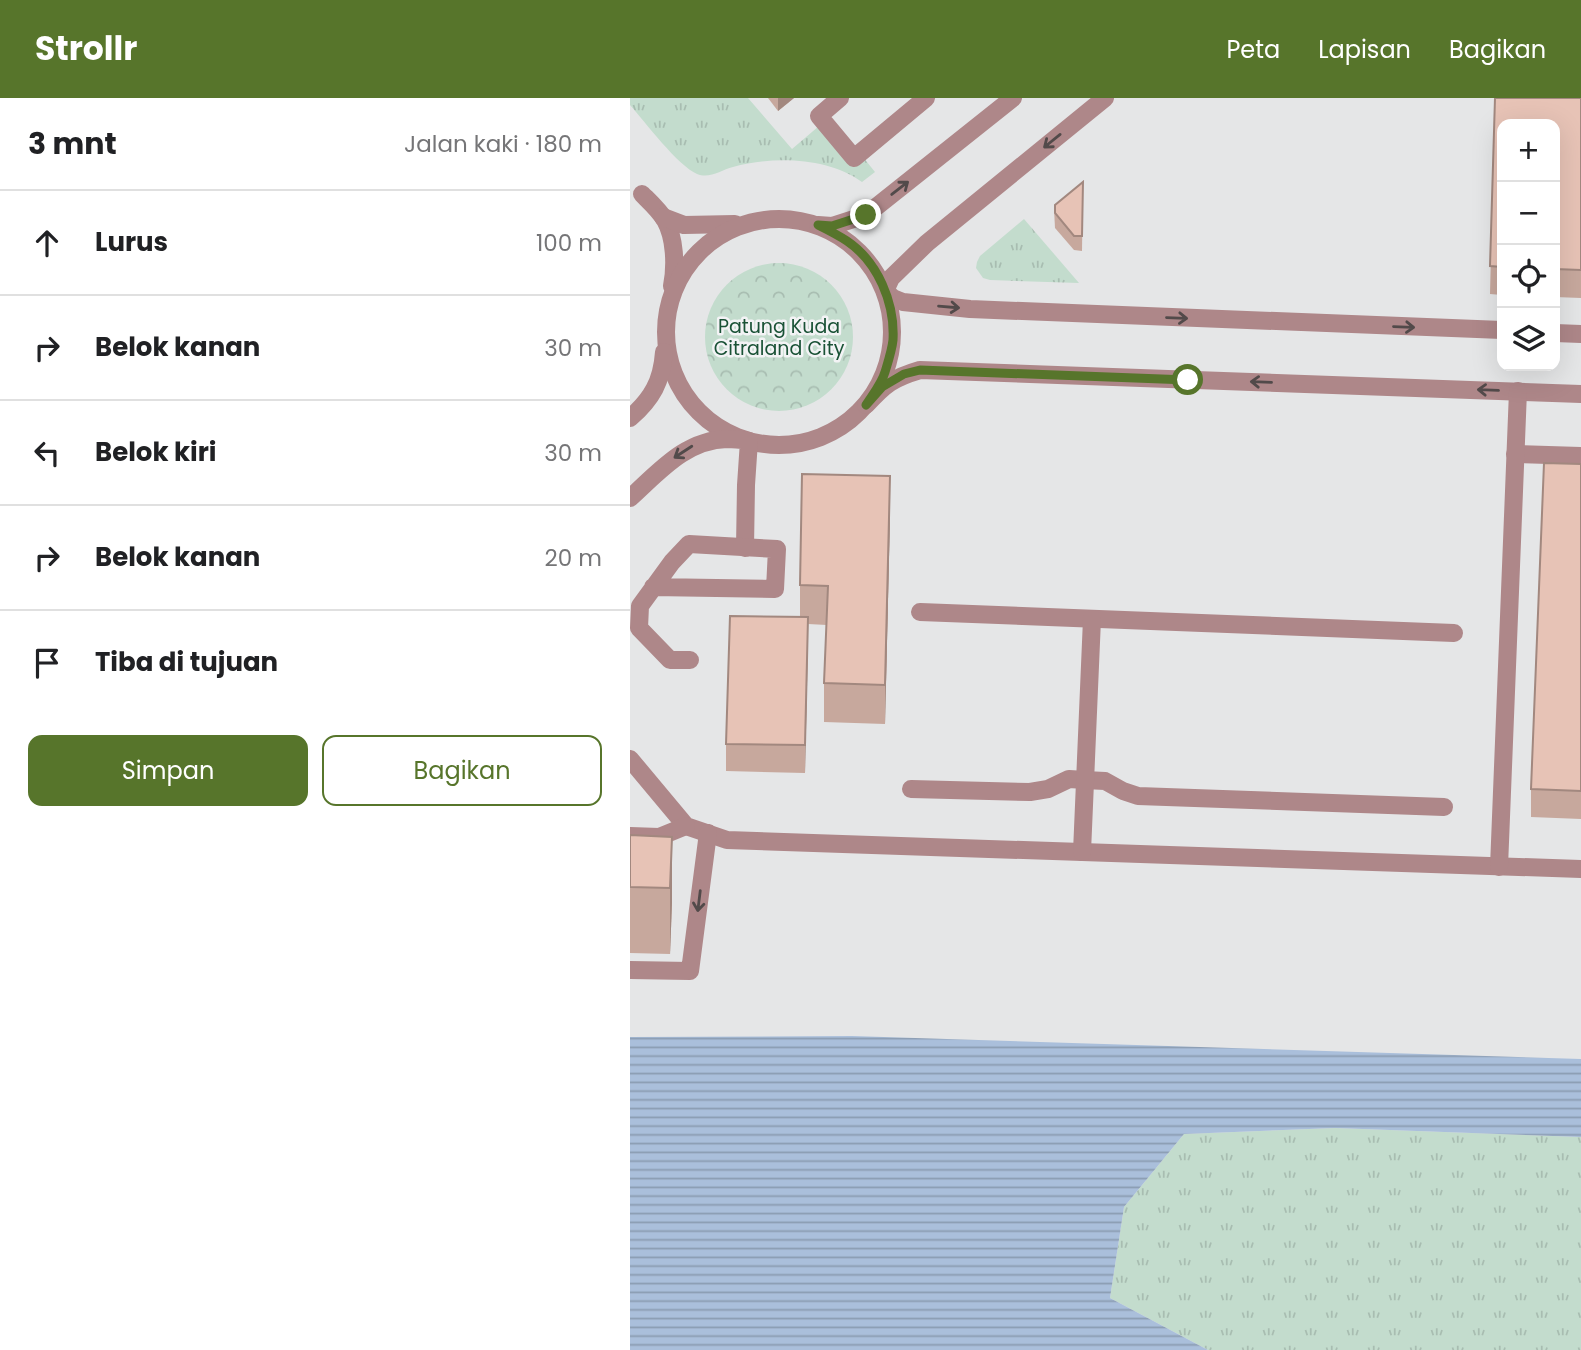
<!DOCTYPE html>
<html lang="id">
<head>
<meta charset="utf-8">
<style>
	:root { --surface:#fff; --page:#f6f6f6; --text:#202124; --muted:#757577; --line:#e0e0e0; --accent:#57752b }
	body { margin:0; font-family:Poppins,sans-serif; background:var(--page); color:var(--text) }
	.controls { position:absolute; right:21px; top:21px; display:grid; overflow:hidden; border-radius:14px; box-shadow:0 7px 28px #0002 }
	.controls button { width:63px; height:63px; display:grid; place-items:center; padding:0; border:0; border-bottom:2px solid var(--line); background:var(--surface); color:var(--text); font:35px sans-serif }
	.stop { position:absolute; width:21px; height:21px; margin:-16px; border:5px solid #57752b; border-radius:50%; background:#fff }
	.stop.end { background:#57752b; border-color:#fff; box-shadow:0 2px 7px #0008 }
	.list { margin:0; padding:0; list-style:none }
	h2 { display:flex; justify-content:space-between; align-items:center; height:91px; margin:0; padding:0 28px; font-size:30px }
	h2 small { font-size:23px; font-weight:400; color:var(--muted) }
	.list li { display:grid; grid-template-columns:46px 1fr auto; gap:21px; align-items:center; box-sizing:border-box; height:105px; padding:0 28px; border-top:2px solid var(--line) }
	.list b { display:block; font-size:26px; white-space:nowrap }
	.list em { font-size:23px; font-style:normal; color:var(--muted) }
	.actions { display:flex; gap:14px; padding:21px 28px }
	.actions a { flex:1; padding:16px 0; border:2px solid var(--accent); border-radius:14px; text-align:center; font-size:24px; color:var(--accent) }
	.actions .main { background:var(--accent); color:#fff }
	.icon { flex:none; width:38px; height:38px; fill:none; stroke:currentColor; stroke-width:2; stroke-linecap:round; stroke-linejoin:round }
	.map { position:relative; flex:none; width:951px; height:1252px; overflow:hidden }
	header { display:flex; align-items:center; gap:42px; box-sizing:border-box; height:98px; padding:0 35px; background:var(--accent); color:#fff }
	header strong { font-size:33px }
	nav { display:flex; gap:38px; margin-inline-start:auto; font-size:24px }
	main { display:flex }
	aside { flex:1; background:var(--surface) }
	.map>svg:first-child { display:block }
	.grass { fill:url(#grass-tufts) }
	.park { fill:url(#park-crowns) }
	.water { fill:url(#water-rules) }
	.lines { fill:none; stroke-linecap:round; stroke-linejoin:round }
	.minor { stroke:#ae8789; stroke-width:18 }
	.wall { fill:#c7a89d }
	.shaded-wall { fill:#a2887f }
	.building { fill:#e7c3b6; stroke:#a2887f; stroke-width:2 }
	.oneway { stroke:#524a4a }
	.route { stroke:#57752b; stroke-width:9 }
	.labels { text-anchor:middle; stroke-width:5; stroke-linejoin:round; paint-order:stroke }
	.park-label { font-size:19px; fill:#1a5236; stroke:#f3f3f5 }
</style>
</head>
<body>
<header>
<strong>Strollr</strong>
<nav><a>Peta</a><a>Lapisan</a><a>Bagikan</a></nav>
</header>
<main>
<aside>
<h2>3 mnt<small>Jalan kaki · 180 m</small></h2>
<ul class="list">
<li><svg class="icon" aria-label="ahead" viewBox="0 0 24 24"><path d="M12 20V5M6 11l6-6 6 6"/></svg><div><b>Lurus</b></div><em>100 m</em></li>
<li><svg class="icon" aria-label="right" viewBox="0 0 24 24"><path d="M7 20v-9h11M14 6l5 5-5 5"/></svg><div><b>Belok kanan</b></div><em>30 m</em></li>
<li><svg class="icon" aria-label="left" viewBox="0 0 24 24"><path d="M17 20v-9H6M10 6l-5 5 5 5"/></svg><div><b>Belok kiri</b></div><em>30 m</em></li>
<li><svg class="icon" aria-label="right" viewBox="0 0 24 24"><path d="M7 20v-9h11M14 6l5 5-5 5"/></svg><div><b>Belok kanan</b></div><em>20 m</em></li>
<li><svg class="icon" aria-label="arrive" viewBox="0 0 24 24"><path d="M6 21V4h12l-3 4 3 4H6"/></svg><div><b>Tiba di tujuan</b></div></li>
</ul>
<div class="actions"><a class="main">Simpan</a><a>Bagikan</a></div>
</aside>
<div class="map">
<svg width="951" height="1252" viewBox="0 0 951 1252">
	<defs>
		<pattern id="grass-tufts" width="24" height="20" patternUnits="userSpaceOnUse" patternTransform="scale(1.75)"><rect width="24" height="20" fill="#c3dccd"/><path d="M3 7l-1-3M5 7V3M7 7l1-3M15 17l-1-3M17 17v-4M19 17l1-3" fill="none" stroke="#a8bdb1"/></pattern>
		<pattern id="park-crowns" width="20" height="18" patternUnits="userSpaceOnUse" patternTransform="scale(1.75)"><rect width="20" height="18" fill="#c3dccd"/><path d="M2 6a3 3 0 1 1 6 0M12 15a3 3 0 1 1 6 0" fill="none" stroke="#a8bdb1"/></pattern>
		<pattern id="water-rules" width="6" height="5" patternUnits="userSpaceOnUse" patternTransform="scale(1.75)"><rect width="6" height="5" fill="#aabfdb"/><path d="M0 2.5h6" fill="none" stroke="#8b9cb2"/></pattern>
	</defs>
	<rect width="100%" height="100%" fill="#e5e6e7"/>
	<!-- grass -->
	<g class="grass">
		<path d="M 0,0 L 118,0 L 162,51 L 189,28 L 233,59 L 245,74 L 232,84 C 197,59 143,58 103,69 C 91,72 80,81 67,76 C 48,68 15,24 0,7 Z"/>
		<polygon points="394,121 449,185 360,182 353,180 346,170 347,164 350,158"/>
		<polygon points="705,1030 951,1039 951,1252 578,1252 480,1200 494,1109 554,1036"/>
	</g>
	<!-- park -->
	<circle class="park" cx="149" cy="239" r="74"/>
	<!-- water -->
	<polygon class="water" points="222,938 951,961 951,1039 705,1030 554,1036 494,1109 480,1200 578,1252 0,1252 0,939"/>
	<g class="lines">
		<!-- minor -->
		<g class="minor">
			<polyline points="210,0 189,18 224,60 296,0"/>
			<polyline points="475,0 297,145 261,180 255,193 263,200 273,204 340,211 872,232"/>
			<path d="M 12,96 C 20,104 29,112 35,122 C 45,140 46,167 42,188"/>
			<polyline points="33,119 54,127 105,126"/>
			<circle cx="149" cy="234" r="113"/>
			<polyline points="188,127 202,128 236,117 383,0"/>
			<polyline points="925,235 951,236"/>
			<path d="M 236,307 C 255,286 263,280 290,272 L 951,296"/>
			<path d="M 0,320 C 22,301 32,283 34,254"/>
			<polyline points="885,356 951,358"/>
			<path d="M 0,400 C 29,374 55,342 97,341 C 104,341 112,342 119,343 L 116,387 L 115,450"/>
			<polyline points="23,489 145,491 147,451 59,446 42,464 10,508 9,530 40,562 60,562"/>
			<polyline points="290,514 824,535"/>
			<polyline points="0,661 56,728 97,742 951,771"/>
			<polyline points="281,691 400,694 418,691 439,681 455,682 475,683 493,693 508,698 814,709"/>
			<polyline points="0,738 29,739 56,728"/>
			<polyline points="452,754 462,521"/>
			<polyline points="869,769 888,293"/>
			<polyline points="0,872 60,873 78,735"/>
		</g>
	</g>
	<!-- wall -->
	<g class="wall">
		<polygon points="138,0 164,0 148,13"/>
		<polygon points="865,0 951,0 951,200 925,199 925,26 872,26 872,197 860,196"/>
		<polygon points="453,84 452,153 444,152 425,130 424,111"/>
		<polygon points="951,366 951,721 901,719 901,691"/>
		<polygon points="260,417 255,626 194,624 194,585 197,527 178,526 175,675 96,673 96,646 170,518 170,487"/>
		<polygon points="0,737 42,739 42,805 40,856 0,855"/>
	</g>
	<!-- shaded-wall -->
	<g class="shaded-wall">
		<polygon points="148,0 164,0 148,13"/>
		<polygon points="260,378 260,417 255,626 255,587"/>
		<polygon points="178,519 178,546 175,675 175,647"/>
		<polygon points="42,739 42,805 40,856 40,790"/>
	</g>
	<!-- building -->
	<g class="building">
		<polygon points="865,0 951,0 951,172 925,171 925,26 872,26 872,169 860,168"/>
		<polygon points="453,84 452,138 444,138 425,115 425,107"/>
		<polygon points="914,365 951,366 951,693 901,691"/>
		<polygon points="172,376 260,378 255,587 194,585 198,488 170,487"/>
		<polygon points="100,518 178,519 175,647 96,646"/>
		<polygon points="0,737 42,739 40,790 0,789"/>
	</g>
	<!-- one-way arrows -->
	<defs><path id="oneway-shaft" d="M-6 0H5M1.5-3L5.5 0L1.5 3" fill="none" stroke-width="1.6" stroke-linecap="round" stroke-linejoin="round" transform="scale(1.75)"/></defs>
	<g class="oneway">
		<use href="#oneway-shaft" transform="translate(422 43) rotate(141)"/>
		<use href="#oneway-shaft" transform="translate(270 90) rotate(-38)"/>
		<use href="#oneway-shaft" transform="translate(319 209) rotate(5)"/>
		<use href="#oneway-shaft" transform="translate(547 220) rotate(2)"/>
		<use href="#oneway-shaft" transform="translate(774 229) rotate(2)"/>
		<use href="#oneway-shaft" transform="translate(631 284) rotate(-178)"/>
		<use href="#oneway-shaft" transform="translate(858 292) rotate(-178)"/>
		<use href="#oneway-shaft" transform="translate(53 354) rotate(147)"/>
		<use href="#oneway-shaft" transform="translate(69 803) rotate(97)"/>
	</g>
	<g class="lines">
		<!-- route -->
		<path class="route" d="M 236,117 L 202,128 L 188,127 C 198,132 208,137 217,143 C 248,164 265,205 263,242 C 262,252 258,264 255,274 C 252,285 243,296 236,307 L 252,289 L 274,276 L 290,272 L 558,282"/>
	</g>
	<g class="labels">
		<!-- park labels -->
		<g class="park-label">
			<text x="149" y="235">Patung Kuda<tspan x="149" dy="22">Citraland City</tspan></text>
		</g>
	</g>
</svg>
<div class="controls">
<button>+</button>
<button>−</button>
<button><svg class="icon" aria-label="locate" viewBox="0 0 24 24"><circle cx="12" cy="12" r="6"/><path d="M12 2v4M12 18v4M2 12h4M18 12h4"/></svg></button>
<button><svg class="icon" aria-label="layers" viewBox="0 0 24 24"><path d="M12 4l9 5-9 5-9-5zM3 14l9 5 9-5"/></svg></button>
</div>
<div class="stop" style="left:558px;top:282px"></div>
<div class="stop end" style="left:236px;top:117px"></div>
</div>
</main>
</body>
</html>
